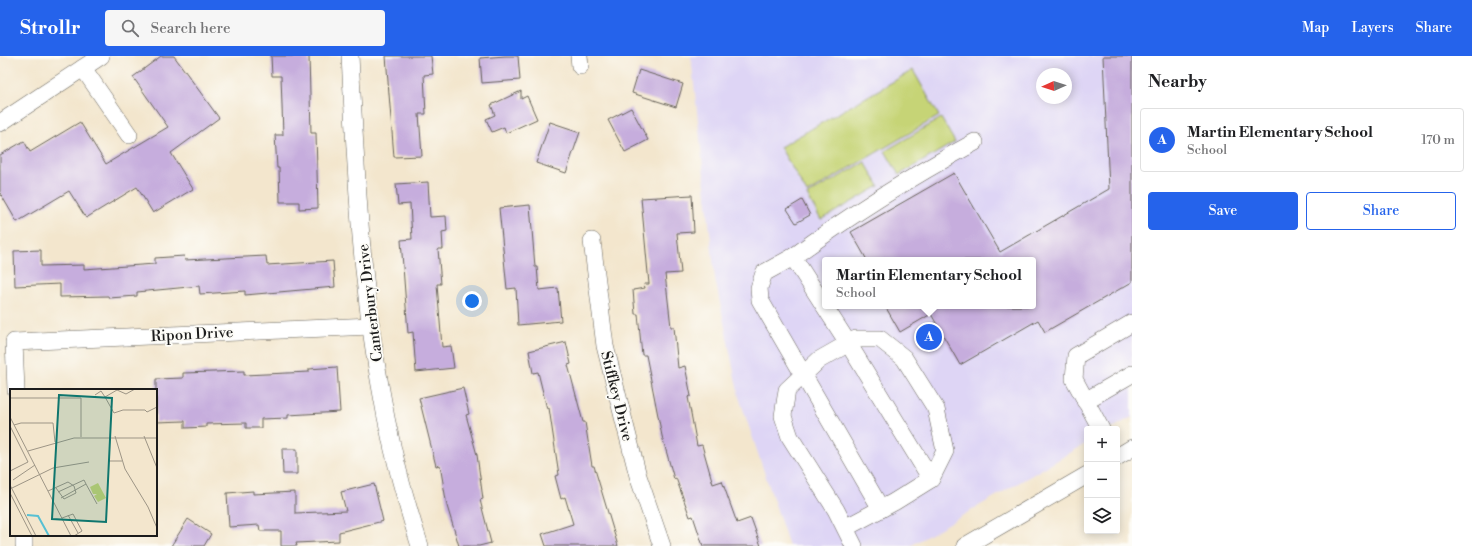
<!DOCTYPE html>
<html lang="en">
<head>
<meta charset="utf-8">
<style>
	:root { --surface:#fff; --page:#f6f6f6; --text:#202124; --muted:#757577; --line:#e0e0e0; --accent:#2563eb }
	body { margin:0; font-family:"Libre Bodoni",serif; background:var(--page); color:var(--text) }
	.controls { position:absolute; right:12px; bottom:12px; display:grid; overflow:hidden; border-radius:4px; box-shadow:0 2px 10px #0003 }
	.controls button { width:36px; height:36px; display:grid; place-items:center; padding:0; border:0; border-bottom:1px solid var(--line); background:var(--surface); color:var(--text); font:20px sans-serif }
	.compass { position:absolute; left:1036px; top:12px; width:36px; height:36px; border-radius:50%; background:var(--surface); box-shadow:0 2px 10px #0003; rotate:267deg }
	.you { position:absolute; left:472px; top:245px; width:14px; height:14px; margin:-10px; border:3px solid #fff; border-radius:50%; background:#1a73e8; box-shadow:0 0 0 6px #1a73e833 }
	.badge { display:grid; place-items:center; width:26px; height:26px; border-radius:50%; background:var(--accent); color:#fff; font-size:13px; font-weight:700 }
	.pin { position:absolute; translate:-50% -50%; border:2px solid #fff; box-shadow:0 1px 4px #0006 }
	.popup { position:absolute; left:822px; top:201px; width:214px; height:52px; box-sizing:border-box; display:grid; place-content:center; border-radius:4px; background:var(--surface); filter:drop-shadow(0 1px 3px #0005); font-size:13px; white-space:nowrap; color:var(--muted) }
	.popup b { font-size:15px; color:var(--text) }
	.popup::after { content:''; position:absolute; left:50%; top:100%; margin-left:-8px; border:8px solid transparent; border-top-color:var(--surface) }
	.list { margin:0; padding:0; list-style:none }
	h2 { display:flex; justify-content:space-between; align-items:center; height:52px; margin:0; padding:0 16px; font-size:17px }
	h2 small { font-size:13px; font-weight:400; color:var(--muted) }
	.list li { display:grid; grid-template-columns:26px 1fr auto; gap:12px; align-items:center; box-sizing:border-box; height:64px; margin:0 8px 8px; padding:0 8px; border:1px solid var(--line); border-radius:4px }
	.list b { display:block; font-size:15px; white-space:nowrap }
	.list p { margin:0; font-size:13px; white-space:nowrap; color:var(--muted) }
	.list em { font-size:13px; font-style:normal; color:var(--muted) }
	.actions { display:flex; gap:8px; padding:12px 16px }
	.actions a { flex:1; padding:9px 0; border:1px solid var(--accent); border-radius:4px; text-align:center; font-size:14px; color:var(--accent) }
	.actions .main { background:var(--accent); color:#fff }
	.icon { flex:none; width:22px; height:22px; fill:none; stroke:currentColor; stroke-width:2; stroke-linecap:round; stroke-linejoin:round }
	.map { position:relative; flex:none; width:1132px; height:490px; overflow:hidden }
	header { display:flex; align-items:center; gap:24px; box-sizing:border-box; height:56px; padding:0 20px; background:var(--accent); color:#fff }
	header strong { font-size:19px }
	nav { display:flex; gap:22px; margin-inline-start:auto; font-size:14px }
	.search { width:280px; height:36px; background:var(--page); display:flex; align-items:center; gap:10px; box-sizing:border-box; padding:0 14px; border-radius:4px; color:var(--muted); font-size:15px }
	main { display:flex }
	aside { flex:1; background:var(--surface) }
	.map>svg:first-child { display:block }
	.built { fill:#ded5f5; fill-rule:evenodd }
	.green { fill:#c6d476; stroke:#717849 }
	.building { fill:#c6addd }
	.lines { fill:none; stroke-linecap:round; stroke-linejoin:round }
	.minor-casing { stroke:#67635a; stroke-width:18 }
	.minor { stroke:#fff; stroke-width:17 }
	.labels { text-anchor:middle; stroke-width:3.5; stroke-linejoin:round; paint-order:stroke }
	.street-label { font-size:15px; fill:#1c1c1c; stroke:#fdfcf7 }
	.inset-river { fill:none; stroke:#57c0d3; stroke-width:2 }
	.inset-road { fill:none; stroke:#9d9586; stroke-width:1 }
	.view { fill:#0f766e; fill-opacity:0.15; stroke:#0f766e; stroke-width:2 }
	.inset-edge { fill:none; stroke:#1c1c1c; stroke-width:2 }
</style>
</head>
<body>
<header>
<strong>Strollr</strong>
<div class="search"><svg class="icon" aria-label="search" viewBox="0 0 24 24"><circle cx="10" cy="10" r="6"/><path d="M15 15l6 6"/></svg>Search here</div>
<nav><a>Map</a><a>Layers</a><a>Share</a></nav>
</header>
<main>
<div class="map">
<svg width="1132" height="490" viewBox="0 0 1132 490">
	<rect width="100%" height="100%" fill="#fdfcf7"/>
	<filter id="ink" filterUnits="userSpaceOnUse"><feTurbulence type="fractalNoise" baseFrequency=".025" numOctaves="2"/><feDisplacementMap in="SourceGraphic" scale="8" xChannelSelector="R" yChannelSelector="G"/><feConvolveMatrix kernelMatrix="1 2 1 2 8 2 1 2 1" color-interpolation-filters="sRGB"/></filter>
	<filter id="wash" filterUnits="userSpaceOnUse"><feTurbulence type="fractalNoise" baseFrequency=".012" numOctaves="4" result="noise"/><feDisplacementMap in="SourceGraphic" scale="16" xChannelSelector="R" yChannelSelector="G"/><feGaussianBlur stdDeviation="0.9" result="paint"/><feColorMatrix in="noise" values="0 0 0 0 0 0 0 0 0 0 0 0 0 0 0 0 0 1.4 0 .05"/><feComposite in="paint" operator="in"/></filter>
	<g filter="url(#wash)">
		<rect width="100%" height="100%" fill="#f3e6cd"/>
		<!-- built -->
		<path class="built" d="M 691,0 L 1132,0 L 1132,361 L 1111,373 L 1087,373 L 1087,387 L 910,490 L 789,490 L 739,341 L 715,222 ZM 1042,18 L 1066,18 L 1066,42 L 1042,42 ZM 825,204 L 1033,204 L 1033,250 L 825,250 Z"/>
		<!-- green -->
		<g class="green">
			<polygon points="913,14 939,60 807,137 780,91"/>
			<polygon points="941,62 955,86 899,119 885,95"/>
			<polygon points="865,106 879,130 821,164 807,139"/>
		</g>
		<g id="blocks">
			<!-- building -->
			<g class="building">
				<polygon points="161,0 174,0 219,62 171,97 193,133 153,157 137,131 86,162 69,135 17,166 0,137 0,99 24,85 30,96 80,66 106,108 168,71 133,21"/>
				<polygon points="271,0 309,0 311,77 316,77 318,152 299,153 299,146 280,146 279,112 277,112 275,79 283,79 281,20 272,20"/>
				<polygon points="386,0 431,0 433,18 424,19 426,58 419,58 422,100 394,101"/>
				<polygon points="505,0 518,0 520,24 482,27 480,2"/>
				<polygon points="1103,0 1132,0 1132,226 1045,276 1038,264 960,309 931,258 900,276 885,250 1033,250 1033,204 867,204 851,176 954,117 1000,196 1109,133"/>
				<polygon points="639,14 683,28 676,51 632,37"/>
				<polygon points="521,35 521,43 527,40 537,63 506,77 504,71 492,76 486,63 495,59 491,49"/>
				<polygon points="631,52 648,84 625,96 608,64"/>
				<polygon points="550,66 580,76 566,117 536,107"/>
				<polygon points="428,126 430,161 446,160 447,175 442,176 443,193 438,193 441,228 437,228 442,291 451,290 454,312 416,316 413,276 408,277 401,184 412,183 410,148 398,149 396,128"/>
				<polygon points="692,139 694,176 677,177 681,217 665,218 671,271 674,271 678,312 685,310 691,340 688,341 697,390 702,389 713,428 722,425 737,467 751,462 761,490 703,490 693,460 690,461 676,422 674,423 662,380 646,299 642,299 638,258 635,258 633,234 645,232 644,228 649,228 641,142"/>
				<polygon points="802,144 810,159 796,167 787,153"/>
				<polygon points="530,149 535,211 537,211 539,234 558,232 561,265 518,269 516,232 507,233 499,152"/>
				<polygon points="41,194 41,210 84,209 84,213 155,208 155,202 184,200 185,204 266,200 267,209 333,205 335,231 245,239 245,235 200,238 199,230 137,236 137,240 109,242 108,240 60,241 60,228 15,230 14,195"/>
				<polygon points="566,286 571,308 568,309 583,366 585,366 592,410 594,410 618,490 546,490 542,478 573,468 565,441 561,443 555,420 559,419 549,352 547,353 538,316 533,317 529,295"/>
				<polygon points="337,311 340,356 288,359 288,362 261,363 261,372 246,372 246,367 206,368 206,371 185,372 185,365 156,366 156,323 183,322 183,317 244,315 244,319 309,316 309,313"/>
				<polygon points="463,332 469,358 466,359 477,399 483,443 480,444 491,487 479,490 459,490 447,450 440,409 436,410 419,342"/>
				<polygon points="282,393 297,393 297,418 283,418"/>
				<polygon points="374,428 383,465 339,476 339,485 296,487 297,490 281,490 281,475 260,475 259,469 229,471 227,437 253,435 253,438 295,436 295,457 346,455 341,436"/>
				<polygon points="188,463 211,478 204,490 171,490"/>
			</g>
		</g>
	</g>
	<g filter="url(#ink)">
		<use href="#blocks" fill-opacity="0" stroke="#67635a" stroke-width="1"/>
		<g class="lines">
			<!-- minor casing -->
			<g class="minor-casing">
				<g id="minor">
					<path d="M 350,0 C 356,110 360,220 380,329 C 389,383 403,438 420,490"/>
					<polyline points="579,0 580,10"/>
					<polyline points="83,12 129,79"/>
					<polyline points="0,67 101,0"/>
					<polyline points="592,185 605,290 638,420 662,490"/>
					<path d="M 793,201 C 850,159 911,121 975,86"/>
					<polyline points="16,334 14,286 371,270"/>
					<polyline points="1085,345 1132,318"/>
					<polyline points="1101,373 1074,323 1076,300 1132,267"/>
					<polyline points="1117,401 1132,392"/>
					<polyline points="881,453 760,244 759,232 764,217 793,201 848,287 931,423"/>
					<polyline points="845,472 894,446 931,423 945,395 936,353 904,302 880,283 856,283 819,304 787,334 783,360 790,381 836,454 854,490"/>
					<polyline points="24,479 24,490"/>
					<polyline points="965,490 1087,419"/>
				</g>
			</g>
			<!-- minor -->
			<use href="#minor" class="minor"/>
		</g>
	</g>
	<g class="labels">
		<!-- street labels -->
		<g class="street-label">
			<text transform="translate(370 247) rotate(-97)" y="5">Canterbury Drive</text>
			<text transform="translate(192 278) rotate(-3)" y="5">Ripon Drive</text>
			<text transform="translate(617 340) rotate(76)" y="5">Stiffkey Drive</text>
		</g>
	</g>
	<!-- overview -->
	<g transform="translate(10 333)">
		<rect width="147" height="147" fill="#f3e6cd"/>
		<path d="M 88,94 L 96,109 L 88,113 L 84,107 L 87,105 L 83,105 L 80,98 Z" fill="#c6d476"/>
		<path class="inset-river" d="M 17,126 L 28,127 L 39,147"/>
		<path class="inset-road" d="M 125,0 L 116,5 L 107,1 L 95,8 L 104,24 L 113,21 L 135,21 L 137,23 L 147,18M 85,6 L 91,2 L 95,8M 0,9 L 71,9 L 71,48M 0,28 L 61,147M 4,36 L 11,34 L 43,34 L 45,53M 0,37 L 18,73 L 0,82M 105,47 L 115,80 L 138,118 L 147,139M 134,47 L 147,79M 18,62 L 64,49 L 147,49M 98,72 L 112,72M 3,91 L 25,76M 76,95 L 87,115M 0,96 L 26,147M 0,100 L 43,79 L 79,73M 38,102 L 58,93 L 64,97 L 66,104 L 54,110 L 46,99M 48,103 L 74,91 L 76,95 L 51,109M 0,104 L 22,147M 58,126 L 68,144M 52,129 L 63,125 L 72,142 L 64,147"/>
		<path class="view" d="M 49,6 L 102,9 L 96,133 L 42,130 Z"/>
		<rect width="147" height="147" class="inset-edge"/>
	</g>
</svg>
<div class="controls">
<button>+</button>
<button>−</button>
<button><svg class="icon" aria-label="layers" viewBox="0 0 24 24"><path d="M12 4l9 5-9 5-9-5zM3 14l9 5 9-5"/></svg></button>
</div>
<svg class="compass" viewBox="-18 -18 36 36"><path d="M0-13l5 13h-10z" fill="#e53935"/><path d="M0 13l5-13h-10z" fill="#757577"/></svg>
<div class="you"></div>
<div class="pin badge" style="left:929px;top:281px">A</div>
<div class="popup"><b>Martin Elementary School</b>School</div>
</div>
<aside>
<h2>Nearby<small></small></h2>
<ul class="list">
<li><span class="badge">A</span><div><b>Martin Elementary School</b><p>School</p></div><em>170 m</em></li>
</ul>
<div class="actions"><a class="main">Save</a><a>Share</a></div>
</aside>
</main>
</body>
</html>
